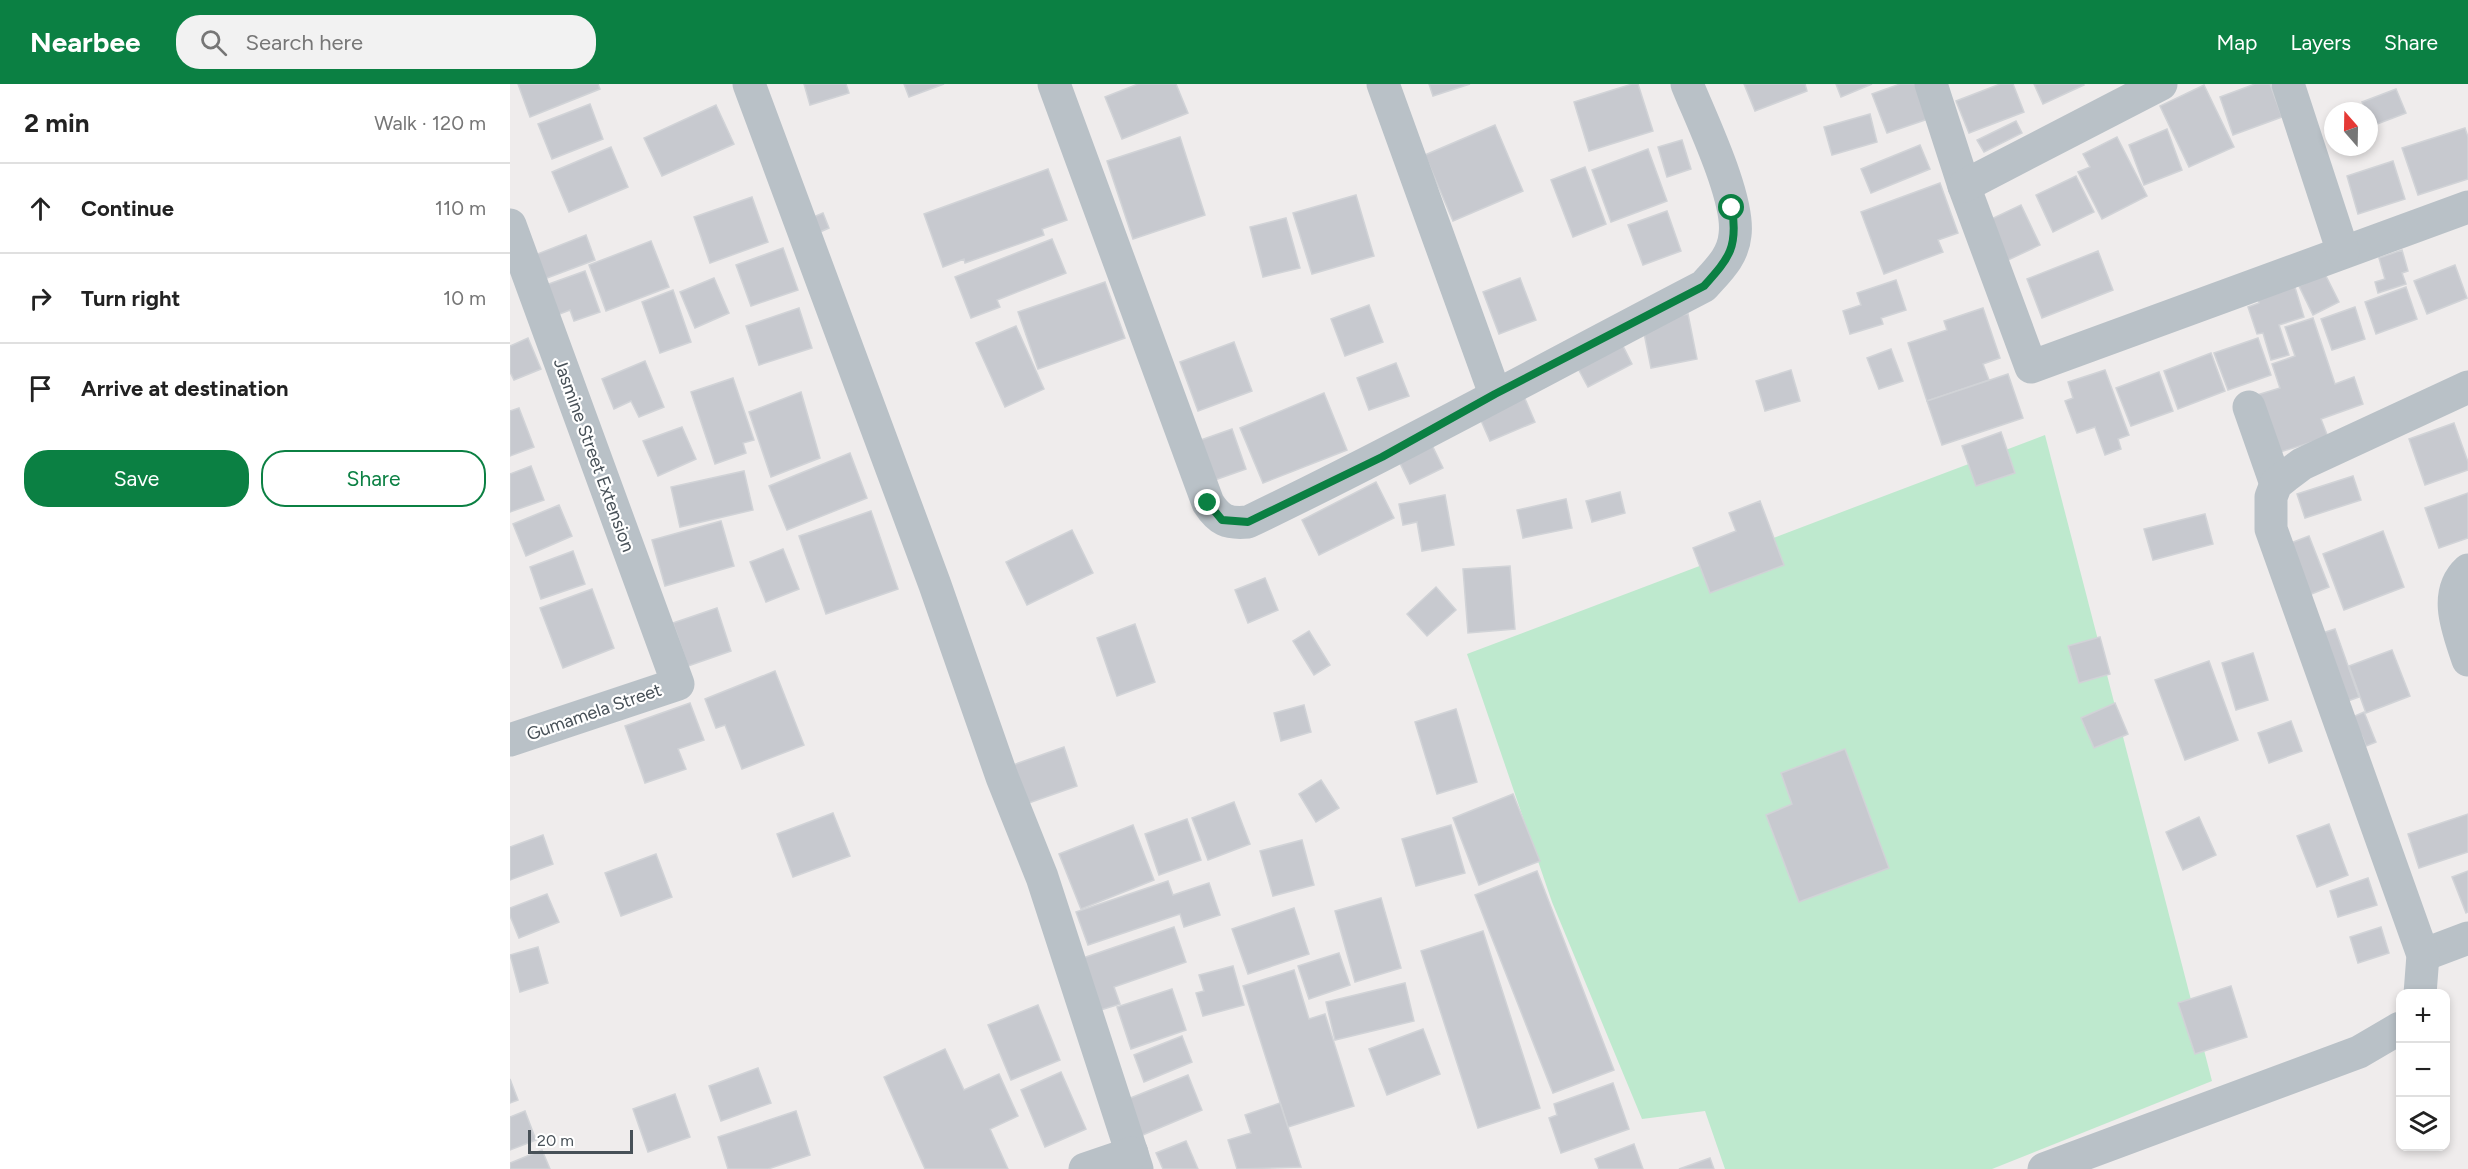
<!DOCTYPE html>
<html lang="en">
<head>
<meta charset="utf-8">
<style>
	:root { --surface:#fff; --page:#f2f2f2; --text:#222; --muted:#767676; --line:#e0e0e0; --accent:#0b8043 }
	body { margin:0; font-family:Figtree,sans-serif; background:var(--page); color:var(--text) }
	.controls { position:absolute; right:18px; bottom:18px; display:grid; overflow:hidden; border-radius:12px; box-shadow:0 3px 9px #0003 }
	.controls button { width:54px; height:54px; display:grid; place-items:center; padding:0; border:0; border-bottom:2px solid var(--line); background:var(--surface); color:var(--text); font:30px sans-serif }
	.compass { position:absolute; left:1814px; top:18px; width:54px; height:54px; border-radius:50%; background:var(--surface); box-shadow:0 3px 9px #0003; rotate:340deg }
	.scale { position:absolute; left:18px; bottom:15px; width:105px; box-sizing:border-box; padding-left:6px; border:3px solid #475057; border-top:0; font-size:16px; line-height:21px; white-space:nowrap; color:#475057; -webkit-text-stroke:4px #fff; paint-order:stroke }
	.stop { position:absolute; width:18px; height:18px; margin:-14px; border:4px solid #0b8043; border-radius:50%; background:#fff }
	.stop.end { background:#0b8043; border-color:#fff; box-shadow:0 2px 6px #0008 }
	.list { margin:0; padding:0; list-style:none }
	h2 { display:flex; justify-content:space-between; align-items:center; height:78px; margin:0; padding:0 24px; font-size:26px }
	h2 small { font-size:20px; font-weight:400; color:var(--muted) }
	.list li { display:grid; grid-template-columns:39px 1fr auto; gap:18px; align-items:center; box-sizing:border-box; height:90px; padding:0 24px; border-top:2px solid var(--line) }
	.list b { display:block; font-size:22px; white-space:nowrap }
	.list em { font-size:20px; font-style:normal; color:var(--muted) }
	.actions { display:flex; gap:12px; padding:18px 24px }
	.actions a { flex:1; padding:14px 0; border:2px solid var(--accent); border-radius:24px; text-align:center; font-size:21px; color:var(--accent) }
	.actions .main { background:var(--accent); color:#fff }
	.icon { flex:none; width:33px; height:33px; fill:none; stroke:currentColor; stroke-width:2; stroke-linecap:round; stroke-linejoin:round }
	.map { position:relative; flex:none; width:1958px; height:1085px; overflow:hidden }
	header { display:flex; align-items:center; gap:36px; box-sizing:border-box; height:84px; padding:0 30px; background:var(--accent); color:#fff }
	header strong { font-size:28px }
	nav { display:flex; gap:33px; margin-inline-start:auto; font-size:21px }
	.search { width:420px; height:54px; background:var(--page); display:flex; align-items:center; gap:15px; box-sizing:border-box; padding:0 21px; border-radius:24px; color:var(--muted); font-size:22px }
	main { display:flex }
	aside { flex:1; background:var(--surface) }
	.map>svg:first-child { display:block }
	.green { fill:#bee9ce }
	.building { fill:#c7c9cf; stroke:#d1d3d7; stroke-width:1.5 }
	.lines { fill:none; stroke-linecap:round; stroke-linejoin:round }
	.street { stroke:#b9c1c7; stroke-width:33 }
	.route { stroke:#0b8043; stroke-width:8 }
	.labels { text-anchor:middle; stroke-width:4.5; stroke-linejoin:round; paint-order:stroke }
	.street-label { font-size:18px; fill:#475057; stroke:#fff }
</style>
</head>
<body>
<header>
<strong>Nearbee</strong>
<div class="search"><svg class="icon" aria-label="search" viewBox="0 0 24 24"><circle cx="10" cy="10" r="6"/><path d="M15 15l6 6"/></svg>Search here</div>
<nav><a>Map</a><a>Layers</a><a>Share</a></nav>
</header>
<main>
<aside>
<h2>2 min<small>Walk · 120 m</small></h2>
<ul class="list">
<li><svg class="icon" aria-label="ahead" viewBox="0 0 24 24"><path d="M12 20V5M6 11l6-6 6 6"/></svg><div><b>Continue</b></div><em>110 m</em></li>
<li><svg class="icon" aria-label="right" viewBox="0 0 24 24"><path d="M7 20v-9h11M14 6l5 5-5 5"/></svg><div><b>Turn right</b></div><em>10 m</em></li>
<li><svg class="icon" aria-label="arrive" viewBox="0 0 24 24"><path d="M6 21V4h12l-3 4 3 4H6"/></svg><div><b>Arrive at destination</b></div></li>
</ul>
<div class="actions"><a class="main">Save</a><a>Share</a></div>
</aside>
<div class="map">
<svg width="1958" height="1085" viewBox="0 0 1958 1085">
	<rect width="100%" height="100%" fill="#efecec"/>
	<!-- green -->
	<polygon class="green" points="1535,351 1702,997 1482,1085 1215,1085 1195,1027 1132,1035 1042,818 957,570"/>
	<!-- building -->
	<g class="building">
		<polygon points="8,0 88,0 90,5 20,33"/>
		<polygon points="294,0 336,0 339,9 300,21"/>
		<polygon points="394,0 434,0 399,13"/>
		<polygon points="628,0 666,0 678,29 612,55 595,13"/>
		<polygon points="919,0 960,0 923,12"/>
		<polygon points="1122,0 1128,0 1143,47 1079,67 1064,18"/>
		<polygon points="1234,0 1295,0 1297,7 1245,27"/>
		<polygon points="1326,0 1362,0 1331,13"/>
		<polygon points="1390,0 1409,0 1421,34 1377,49 1362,10"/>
		<polygon points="1490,0 1503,0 1514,28 1459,49 1446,17"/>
		<polygon points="1524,0 1573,0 1574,1 1533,20"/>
		<polygon points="1745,0 1760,0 1772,33 1723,51 1710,13"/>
		<polygon points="1694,1 1724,63 1679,83 1650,22"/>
		<polygon points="1886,5 1896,29 1862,42 1859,27 1856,27 1852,18"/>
		<polygon points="80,20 93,55 42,75 28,40"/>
		<polygon points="206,21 224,60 152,92 134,54"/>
		<polygon points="1360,30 1367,58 1322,71 1314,43"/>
		<polygon points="1506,37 1512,49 1474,68 1467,56"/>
		<polygon points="985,41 1013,107 943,137 915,71"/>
		<polygon points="1955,44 1958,53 1958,95 1908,111 1892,64"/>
		<polygon points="1657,45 1672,86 1634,101 1619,61"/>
		<polygon points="670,53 695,131 623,155 597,77"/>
		<polygon points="1607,53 1637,112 1592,135 1568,88 1580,83 1573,70"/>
		<polygon points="1172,56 1181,85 1157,93 1148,63"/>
		<polygon points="1410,61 1420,85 1361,109 1351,85"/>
		<polygon points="101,63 118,103 59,128 42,88"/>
		<polygon points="1138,65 1157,117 1101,138 1082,86"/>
		<polygon points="1883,77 1895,115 1848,130 1837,92"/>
		<polygon points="1075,83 1096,140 1063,153 1041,96"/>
		<polygon points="538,85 557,136 532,145 534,151 455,179 454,175 433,183 414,130"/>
		<polygon points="1566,92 1584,128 1543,148 1526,111"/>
		<polygon points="1430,99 1448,149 1428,156 1433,168 1374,190 1351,128"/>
		<polygon points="846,111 864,172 802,190 783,129"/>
		<polygon points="242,113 258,158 200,179 184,133"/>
		<polygon points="1511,121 1530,161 1496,177 1477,137"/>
		<polygon points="1157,127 1171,167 1133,181 1118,141"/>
		<polygon points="313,129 319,144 301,152 294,137"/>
		<polygon points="776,134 790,184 753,193 740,143"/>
		<polygon points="76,151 85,176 29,197 20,173"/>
		<polygon points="542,155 556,189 487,216 490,223 461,234 445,193"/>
		<polygon points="141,157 159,203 96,227 79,181"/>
		<polygon points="273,164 288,206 241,222 226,181"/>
		<polygon points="1892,166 1898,187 1892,189 1896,200 1868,209 1865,198 1875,195 1869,174"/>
		<polygon points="1588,167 1603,206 1532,234 1517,195"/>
		<polygon points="1945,181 1957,214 1917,230 1904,197"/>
		<polygon points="75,187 90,228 64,237 60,226 47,231 36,201"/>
		<polygon points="1815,190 1829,218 1803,231 1789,202"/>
		<polygon points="204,194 219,229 185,244 170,208"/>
		<polygon points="1010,194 1026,236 989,250 973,208"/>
		<polygon points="1386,196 1396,226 1371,234 1373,240 1340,250 1333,227 1351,221 1347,209"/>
		<polygon points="595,198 615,254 528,285 508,228"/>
		<polygon points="1784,200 1794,233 1769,241 1779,271 1761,276 1753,249 1747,250 1738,223 1749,219 1747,211"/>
		<polygon points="1896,203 1907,235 1866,250 1855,218"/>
		<polygon points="163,206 181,258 150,269 132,218"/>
		<polygon points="859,221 873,258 835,272 821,235"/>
		<polygon points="1845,223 1855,255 1822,266 1811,235"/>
		<polygon points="289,224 302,264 249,281 236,242"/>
		<polygon points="1473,224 1490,274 1473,280 1479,296 1417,317 1398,259 1437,246 1434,237"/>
		<polygon points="1178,230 1187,275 1141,284 1132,239"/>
		<polygon points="1803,234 1825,300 1844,293 1853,320 1811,335 1818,353 1767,369 1747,311 1770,304 1762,280 1785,272 1775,243"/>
		<polygon points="506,242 534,305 495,323 466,259"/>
		<polygon points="18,254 31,285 4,296 0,288 0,262"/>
		<polygon points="1109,254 1122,280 1078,303 1064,277"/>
		<polygon points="1748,254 1761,291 1718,306 1704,269"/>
		<polygon points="724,258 742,307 688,327 670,278"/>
		<polygon points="1381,265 1393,297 1369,305 1357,274"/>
		<polygon points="1701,269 1715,307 1668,325 1654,287"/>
		<polygon points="135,277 154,323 129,333 121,317 104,325 92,295"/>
		<polygon points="886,279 899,312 859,326 847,294"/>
		<polygon points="1281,286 1290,317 1255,327 1246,297"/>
		<polygon points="1595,286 1619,351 1608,355 1611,365 1595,371 1585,343 1567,349 1555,317 1563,314 1558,298"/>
		<polygon points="1649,288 1663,327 1621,342 1606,304"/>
		<polygon points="1498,290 1513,334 1432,361 1417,317"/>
		<polygon points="223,294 244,356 233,359 236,369 205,380 181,308"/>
		<polygon points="1010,303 1025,338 980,357 965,323"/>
		<polygon points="291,308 310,374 261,393 239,328"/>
		<polygon points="814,309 837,366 753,399 730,344"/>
		<polygon points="9,324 24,363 0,372 0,327"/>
		<polygon points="1944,339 1958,378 1958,386 1915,401 1899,355"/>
		<polygon points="172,343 186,375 148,392 133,357"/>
		<polygon points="722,345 736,385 702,397 688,357"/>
		<polygon points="1491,348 1505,389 1466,402 1452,362"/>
		<polygon points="921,359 933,384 900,400 888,375"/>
		<polygon points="340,369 357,414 277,446 259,402"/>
		<polygon points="21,382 34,416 0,428 0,390"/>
		<polygon points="234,387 243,426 170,443 161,403"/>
		<polygon points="1843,392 1851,416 1795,434 1787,410"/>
		<polygon points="866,398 884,434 809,471 792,436"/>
		<polygon points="1110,408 1115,429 1082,438 1076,417"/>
		<polygon points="1958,409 1958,454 1929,464 1915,424"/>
		<polygon points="935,411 944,461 912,467 907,438 893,441 889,420"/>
		<polygon points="1056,415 1062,444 1013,454 1007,426"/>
		<polygon points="1250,417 1274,481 1200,509 1183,464 1226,447 1219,429"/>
		<polygon points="49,421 62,452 16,472 3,440"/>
		<polygon points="361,427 388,505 316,530 289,452"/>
		<polygon points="1695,430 1703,460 1643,476 1634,445"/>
		<polygon points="211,437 224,482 155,502 142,456"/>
		<polygon points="562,446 583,489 517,521 496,478"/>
		<polygon points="1873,447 1894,503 1834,526 1813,470"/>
		<polygon points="1799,452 1819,503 1794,513 1773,462"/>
		<polygon points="273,465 289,505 256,518 240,478"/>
		<polygon points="63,467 75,500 31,515 20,483"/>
		<polygon points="1000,482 1005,545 958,549 953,485"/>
		<polygon points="755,494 768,526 738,539 725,506"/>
		<polygon points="926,503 946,526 917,552 897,530"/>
		<polygon points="82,505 104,564 53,584 30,524"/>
		<polygon points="207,524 221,567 178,582 163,539"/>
		<polygon points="625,540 645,598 607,612 587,554"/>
		<polygon points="1825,545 1849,613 1827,621 1803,552"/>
		<polygon points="799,547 820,581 804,591 783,557"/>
		<polygon points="1590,553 1600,590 1569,599 1558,562"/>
		<polygon points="1882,566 1900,612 1856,629 1839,582"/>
		<polygon points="1743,569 1758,616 1726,626 1712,579"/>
		<polygon points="1699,577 1728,656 1675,676 1645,596"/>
		<polygon points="265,587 294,661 232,685 215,641 206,644 195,615"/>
		<polygon points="180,619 194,656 168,665 176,685 135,699 115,642"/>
		<polygon points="1605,619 1618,650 1584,664 1571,634"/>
		<polygon points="794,621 801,648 771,657 764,629"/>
		<polygon points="946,625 967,698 927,710 905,638"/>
		<polygon points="1854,628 1866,658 1856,662 1852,652 1838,635"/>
		<polygon points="1781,637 1792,667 1759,679 1748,649"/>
		<polygon points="554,663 567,702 513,721 500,682"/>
		<polygon points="1335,665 1379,784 1289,818 1256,731 1282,720 1271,689"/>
		<polygon points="811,696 829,724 806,738 789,710"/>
		<polygon points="1003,710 1030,777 969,801 943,734"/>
		<polygon points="724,718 740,760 698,776 682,734"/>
		<polygon points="323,729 340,772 283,793 267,750"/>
		<polygon points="1958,730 1958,768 1909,784 1898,750"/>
		<polygon points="1689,733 1706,771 1673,786 1656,748"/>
		<polygon points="677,735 691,776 649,791 635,750"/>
		<polygon points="1819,740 1838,791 1807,803 1787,752"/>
		<polygon points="623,741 644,796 571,825 549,770"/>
		<polygon points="941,741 955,789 906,802 892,755"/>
		<polygon points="33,751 43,780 0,796 0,763"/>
		<polygon points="792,756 804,801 763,812 750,767"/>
		<polygon points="146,770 162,813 111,832 95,789"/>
		<polygon points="1027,787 1104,986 1043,1009 965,811"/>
		<polygon points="1958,787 1958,828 1956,829 1942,793"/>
		<polygon points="1858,794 1867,821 1828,833 1820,807"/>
		<polygon points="658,797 663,811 699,799 710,831 674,843 670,830 578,861 566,828"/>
		<polygon points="37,810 49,838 9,854 0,832 0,824"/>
		<polygon points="871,814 891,884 845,898 825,827"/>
		<polygon points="784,824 799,870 738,890 722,845"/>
		<polygon points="664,843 676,878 604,903 610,920 584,928 567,876"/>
		<polygon points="1871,843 1879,869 1848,879 1840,853"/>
		<polygon points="973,847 1030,1024 968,1044 911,867"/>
		<polygon points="28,863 38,899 10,908 0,871"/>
		<polygon points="829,869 840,901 799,915 788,882"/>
		<polygon points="723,882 734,921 693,932 686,909 694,907 689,891"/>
		<polygon points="784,886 799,935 815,930 844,1022 778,1043 733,902"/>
		<polygon points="895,899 904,937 825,956 816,918"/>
		<polygon points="1721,902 1737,953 1685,970 1668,919"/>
		<polygon points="662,905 676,946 621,965 607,923"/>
		<polygon points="528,921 550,976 501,996 478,941"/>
		<polygon points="913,945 930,990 877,1011 859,965"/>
		<polygon points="672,952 682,978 634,998 624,971"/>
		<polygon points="435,965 454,1006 489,990 508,1032 480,1045 498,1085 415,1085 374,993"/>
		<polygon points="248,984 261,1019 211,1037 199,1002"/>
		<polygon points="551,988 576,1045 535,1063 511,1006"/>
		<polygon points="678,991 692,1026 628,1053 613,1017"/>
		<polygon points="0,995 8,1016 0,1019"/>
		<polygon points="1103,999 1119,1045 1051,1069 1039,1034 1047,1031 1044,1020"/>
		<polygon points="165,1010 180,1053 138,1068 123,1025"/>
		<polygon points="770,1019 791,1083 727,1085 718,1056 741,1049 735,1031"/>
		<polygon points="15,1027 26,1056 0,1066 0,1033"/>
		<polygon points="286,1027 300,1071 258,1085 218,1085 208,1053"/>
		<polygon points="676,1057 688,1085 653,1085 646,1069"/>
		<polygon points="1124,1060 1133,1085 1089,1085 1085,1075"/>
		<polygon points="32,1066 40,1085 0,1085 0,1079"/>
		<polygon points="1200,1074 1204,1085 1169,1085"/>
	</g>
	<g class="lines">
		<!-- street -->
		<g class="street">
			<polyline points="239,0 425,501 492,693 532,793 627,1085"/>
			<path d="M 544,0 L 698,419 C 709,436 717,440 738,438 C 892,364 1042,281 1194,202 C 1208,186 1223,173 1225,151 C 1230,115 1191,35 1177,0"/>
			<polyline points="873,0 985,310"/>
			<polyline points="1421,0 1454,102 1521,283 1958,123"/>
			<polyline points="1778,0 1833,168"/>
			<polyline points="1454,102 1651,0"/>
			<polyline points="0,141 168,600 0,656"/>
			<polyline points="1739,323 1766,400"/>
			<path d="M 1958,486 C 1932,510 1949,548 1958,576"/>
			<polyline points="1913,871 1958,854"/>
			<polyline points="1910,910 1913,871 1761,445 1761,413 1766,400 1776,392 1792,380 1958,303"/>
			<polyline points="575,1085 622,1069"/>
			<polyline points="1534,1085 1849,968 1890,944"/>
		</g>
	</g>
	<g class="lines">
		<!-- route -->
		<path class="route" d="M 698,419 L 712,436 L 738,438 L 872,373 L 985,310 L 1194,202 C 1220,173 1228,163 1222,124"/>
	</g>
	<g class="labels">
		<!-- street labels -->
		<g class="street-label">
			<text transform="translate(84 371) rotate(70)" y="6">Jasmine Street Extension</text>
			<text transform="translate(84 628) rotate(-19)" y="6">Gumamela Street</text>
		</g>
	</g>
</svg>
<div class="controls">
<button>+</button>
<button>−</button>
<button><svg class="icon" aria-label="layers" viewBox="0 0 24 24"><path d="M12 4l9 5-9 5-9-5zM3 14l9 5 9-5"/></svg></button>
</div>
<svg class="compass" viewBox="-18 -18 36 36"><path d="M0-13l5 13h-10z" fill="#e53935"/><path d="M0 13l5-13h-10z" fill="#767676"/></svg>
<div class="scale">20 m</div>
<div class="stop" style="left:1222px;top:124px"></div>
<div class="stop end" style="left:698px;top:419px"></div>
</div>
</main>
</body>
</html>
